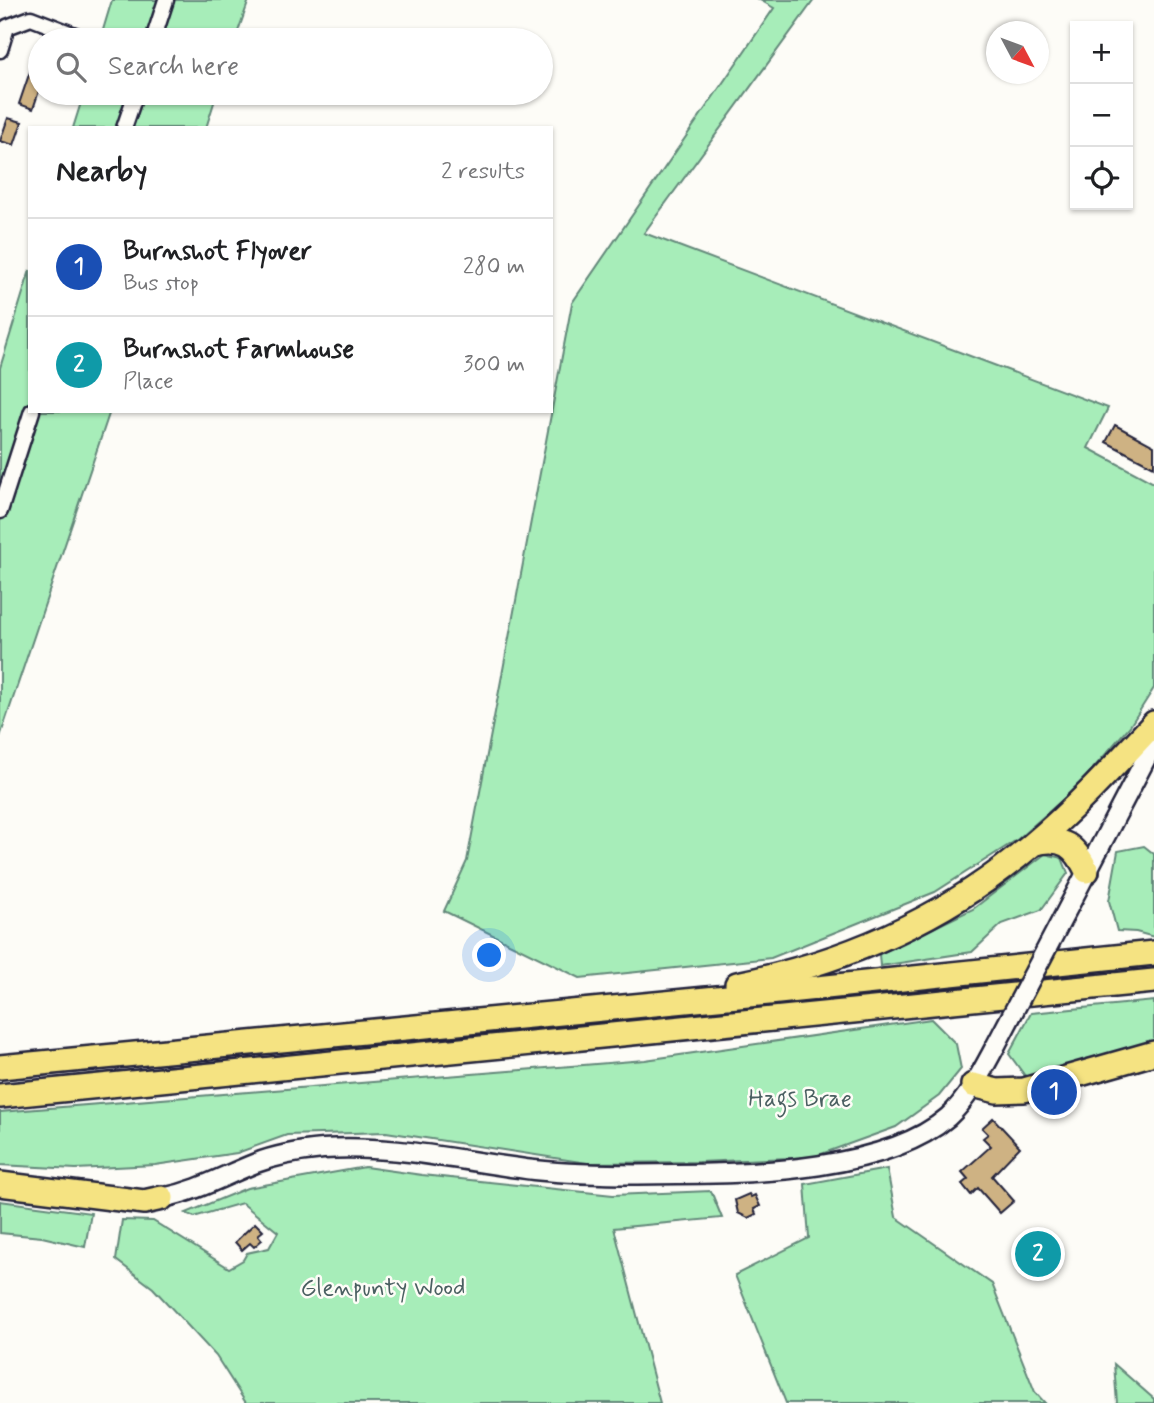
<!DOCTYPE html>
<html lang="en">
<head>
<meta charset="utf-8">
<style>
	:root { --surface:#fff; --page:#f6f6f6; --text:#202124; --muted:#757577; --line:#e0e0e0; --accent:#d1495b }
	body { margin:0; font-family:Mynerve,sans-serif; background:var(--page); color:var(--text) }
	.controls { position:absolute; right:21px; top:21px; display:grid; overflow:hidden; border-radius:0px; box-shadow:0 2px 5px #0004 }
	.controls button { width:63px; height:63px; display:grid; place-items:center; padding:0; border:0; border-bottom:2px solid var(--line); background:var(--surface); color:var(--text); font:35px sans-serif }
	.compass { position:absolute; left:986px; top:21px; width:63px; height:63px; border-radius:50%; background:var(--surface); box-shadow:0 2px 5px #0004; rotate:131deg }
	.you { position:absolute; left:490px; top:956px; width:24px; height:24px; margin:-18px; border:5px solid #fff; border-radius:50%; background:#1a73e8; box-shadow:0 0 0 10px #1a73e833 }
	.badge { display:grid; place-items:center; width:46px; height:46px; border-radius:50%; background:var(--accent); color:#fff; font-size:23px; font-weight:700 }
	.pin { position:absolute; translate:-50% -50%; border:4px solid #fff; box-shadow:0 2px 7px #0006 }
	.list { margin:0; padding:0; list-style:none }
	h2 { display:flex; justify-content:space-between; align-items:center; height:91px; margin:0; padding:0 28px; font-size:30px }
	h2 small { font-size:23px; font-weight:400; color:var(--muted) }
	.list li { display:grid; grid-template-columns:46px 1fr auto; gap:21px; align-items:center; box-sizing:border-box; height:98px; padding:0 28px; border-top:2px solid var(--line) }
	.list b { display:block; font-size:26px; white-space:nowrap }
	.list p { margin:0; font-size:23px; white-space:nowrap; color:var(--muted) }
	.list em { font-size:23px; font-style:normal; color:var(--muted) }
	.icon { flex:none; width:38px; height:38px; fill:none; stroke:currentColor; stroke-width:2; stroke-linecap:round; stroke-linejoin:round }
	.map { position:relative; flex:none; width:1154px; height:1403px; overflow:hidden }
	.search { position:absolute; background:var(--surface); box-shadow:0 2px 5px #0004; left:28px; top:28px; width:525px; height:77px; display:flex; align-items:center; gap:18px; box-sizing:border-box; padding:0 24px; border-radius:38px; color:var(--muted); font-size:26px }
	.panel { position:absolute; background:var(--surface); box-shadow:0 2px 5px #0004; left:28px; top:126px; width:525px; height:287px; border-radius:0px }
	.map>svg:first-child { display:block }
	.green { fill:#a7edb9; stroke:#64887a; stroke-width:2 }
	.building { fill:#ceb283; stroke:#22223b; stroke-width:2 }
	.lines { fill:none; stroke-linecap:round; stroke-linejoin:round }
	.minor-casing { stroke:#22223b; stroke-width:19 }
	.tertiary-casing { stroke:#22223b; stroke-width:23 }
	.primary-casing { stroke:#22223b; stroke-width:28 }
	.minor { stroke:#fdfcf7; stroke-width:14 }
	.tertiary { stroke:#fdfcf7; stroke-width:18 }
	.primary { stroke:#f5e382; stroke-width:23 }
	.tertiary-bridge-casing { stroke:#22223b; stroke-width:23; stroke-linecap:butt }
	.tertiary-bridge { stroke:#fdfcf7; stroke-width:18 }
	.labels { text-anchor:middle; stroke-width:5; stroke-linejoin:round; paint-order:stroke }
	.park-label { font-size:24px; fill:#4a5f61; stroke:#fdfcf7 }
</style>
</head>
<body>
<div class="map">
<svg width="1154" height="1403" viewBox="0 0 1154 1403">
	<rect width="100%" height="100%" fill="#fdfcf7"/>
	<filter id="ink" filterUnits="userSpaceOnUse"><feTurbulence type="fractalNoise" baseFrequency=".0143" numOctaves="2"/><feDisplacementMap in="SourceGraphic" scale="14" xChannelSelector="R" yChannelSelector="G"/><feConvolveMatrix kernelMatrix="1 2 1 2 8 2 1 2 1" color-interpolation-filters="sRGB"/></filter>
	<g filter="url(#ink)">
		<!-- green -->
		<g class="green">
			<polygon points="112,0 249,0 235,40 100,40"/>
			<polygon points="760,0 814,0 644,233 1108,408 1088,448 1154,483 1154,688 1130,726 1077,787 1018,839 935,892 771,958 580,978 444,911 467,861 572,303 774,8"/>
			<polygon points="84,93 217,93 206,128 73,128"/>
			<polygon points="30,270 30,411 110,411 0,737 0,368"/>
			<polygon points="1144,846 1154,854 1154,937 1136,932 1117,931 1109,901 1118,851"/>
			<polygon points="1045,854 1062,858 1068,873 1041,910 1002,924 972,952 880,966 879,954 973,909"/>
			<polygon points="1154,1001 1154,1045 1028,1080 1009,1054 1031,1013"/>
			<polygon points="931,1019 956,1044 961,1069 939,1096 896,1127 813,1157 699,1162 587,1163 386,1132 287,1135 237,1153 155,1165 76,1169 0,1165 0,1112 645,1060"/>
			<polygon points="365,1167 422,1175 613,1195 711,1191 722,1218 614,1228 660,1403 246,1403 216,1356 153,1288 116,1260 122,1220 153,1221 229,1268 243,1260 247,1253 269,1248 278,1232 242,1203 194,1217 186,1213 247,1188"/>
			<polygon points="887,1169 896,1217 992,1284 1035,1392 1045,1403 786,1403 735,1275 809,1238 805,1184"/>
			<polygon points="0,1201 91,1213 85,1247 42,1237 0,1233"/>
			<polygon points="1114,1364 1154,1399 1154,1403 1117,1403"/>
		</g>
		<!-- building -->
		<g class="building">
			<polygon points="38,48 40,48 40,88 33,109 19,104"/>
			<polygon points="8,118 22,122 14,145 0,141"/>
			<polygon points="1115,425 1154,446 1154,467 1106,442"/>
			<polygon points="993,1118 1020,1147 992,1176 1014,1201 1000,1213 978,1188 971,1195 962,1184 968,1179 962,1172 991,1146 983,1138 988,1134 982,1128"/>
			<polygon points="749,1194 751,1197 755,1195 760,1206 754,1209 756,1214 748,1218 738,1213 735,1200"/>
			<polygon points="255,1223 263,1231 258,1235 262,1240 254,1247 250,1243 242,1250 235,1242"/>
			<polygon points="1040,1234 1056,1251 1041,1264 1036,1257 1031,1262 1021,1251"/>
		</g>
		<g class="lines">
			<!-- minor casing -->
			<g class="minor-casing">
				<g id="minor">
					<polyline points="153,40 166,0"/>
					<polyline points="0,50 7,27 31,18 88,40"/>
					<polyline points="124,128 136,93"/>
					<polyline points="0,511 32,411"/>
				</g>
			</g>
			<!-- tertiary casing -->
			<g class="tertiary-casing">
				<g id="tertiary">
					<polyline points="1070,904 1154,743"/>
					<path d="M 162,1198 C 198,1191 223,1176 256,1163 C 277,1155 301,1151 323,1149 C 394,1144 465,1162 534,1170 C 582,1175 629,1175 677,1174 C 755,1174 887,1170 948,1117 C 968,1099 982,1071 995,1047"/>
				</g>
			</g>
			<!-- primary casing -->
			<g class="primary-casing">
				<g id="primary">
					<path d="M 1035,843 C 1063,836 1075,846 1087,871"/>
					<path d="M 737,984 C 846,962 948,917 1033,844 C 1077,807 1115,765 1154,723"/>
					<polyline points="0,1067 769,993 1154,953"/>
					<polyline points="973,1085 997,1091 1024,1090 1154,1053"/>
					<polyline points="0,1096 1154,981"/>
					<polyline points="0,1184 144,1202 162,1198"/>
				</g>
			</g>
			<!-- minor -->
			<use href="#minor" class="minor"/>
			<!-- tertiary -->
			<use href="#tertiary" class="tertiary"/>
			<!-- primary -->
			<use href="#primary" class="primary"/>
			<!-- tertiary-bridge casing -->
			<g class="tertiary-bridge-casing">
				<polyline id="tertiary-bridge" points="995,1047 1070,904"/>
			</g>
			<!-- tertiary-bridge -->
			<use href="#tertiary-bridge" class="tertiary-bridge"/>
		</g>
	</g>
	<g class="labels">
		<!-- park labels -->
		<g class="park-label">
			<text x="800" y="1106">Hags Brae</text>
			<text x="383" y="1295">Glenpunty Wood</text>
		</g>
	</g>
</svg>
<div class="controls">
<button>+</button>
<button>−</button>
<button><svg class="icon" aria-label="locate" viewBox="0 0 24 24"><circle cx="12" cy="12" r="6"/><path d="M12 2v4M12 18v4M2 12h4M18 12h4"/></svg></button>
</div>
<svg class="compass" viewBox="-18 -18 36 36"><path d="M0-13l5 13h-10z" fill="#e53935"/><path d="M0 13l5-13h-10z" fill="#757577"/></svg>
<div class="you"></div>
<div class="pin badge" style="left:1054px;top:1092px;background:#1a4fb4">1</div>
<div class="pin badge" style="left:1038px;top:1254px;background:#0f9aa8">2</div>
<div class="search"><svg class="icon" aria-label="search" viewBox="0 0 24 24"><circle cx="10" cy="10" r="6"/><path d="M15 15l6 6"/></svg>Search here</div>
<section class="panel">
<h2>Nearby<small>2 results</small></h2>
<ul class="list">
<li><span class="badge" style="background:#1a4fb4">1</span><div><b>Burnshot Flyover</b><p>Bus stop</p></div><em>280 m</em></li>
<li><span class="badge" style="background:#0f9aa8">2</span><div><b>Burnshot Farmhouse</b><p>Place</p></div><em>300 m</em></li>
</ul>
</section>
</div>
</body>
</html>
